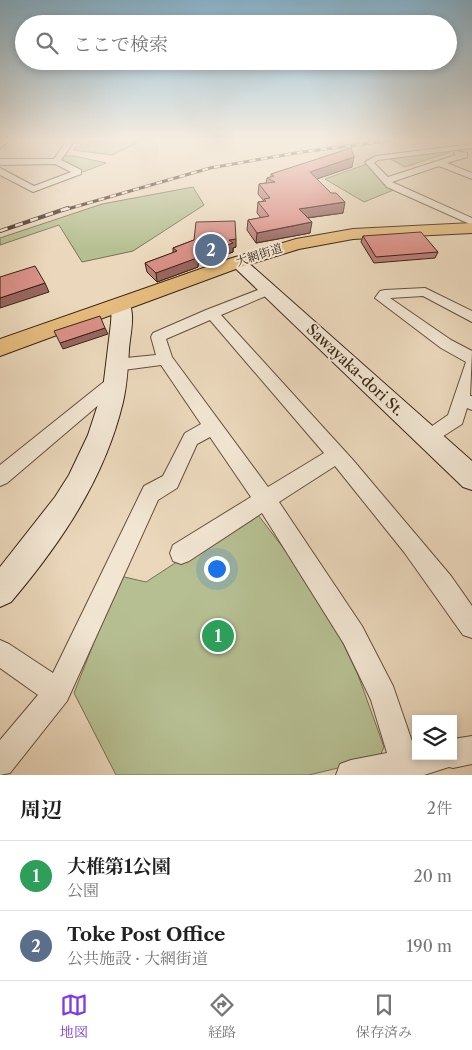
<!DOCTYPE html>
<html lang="ja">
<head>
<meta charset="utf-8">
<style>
	:root { --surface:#fff; --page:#f6f6f6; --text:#222; --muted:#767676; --line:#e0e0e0; --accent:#7c3aed }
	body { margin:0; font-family:"Libre Caslon Text","Noto Serif JP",serif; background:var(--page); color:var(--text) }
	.controls { position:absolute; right:15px; bottom:15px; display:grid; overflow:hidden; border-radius:0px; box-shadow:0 2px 8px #0003 }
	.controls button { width:45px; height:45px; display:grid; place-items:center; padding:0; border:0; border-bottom:1px solid var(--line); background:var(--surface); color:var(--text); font:25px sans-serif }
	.you { position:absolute; left:216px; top:568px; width:18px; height:18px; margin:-12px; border:4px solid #fff; border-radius:50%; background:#1a73e8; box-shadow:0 0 0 8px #1a73e833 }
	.badge { display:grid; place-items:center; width:32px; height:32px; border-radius:50%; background:var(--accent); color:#fff; font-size:16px; font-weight:700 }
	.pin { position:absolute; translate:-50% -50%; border:2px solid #fff; box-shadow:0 1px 5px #0006 }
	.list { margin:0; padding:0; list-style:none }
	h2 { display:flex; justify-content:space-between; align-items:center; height:65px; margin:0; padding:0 20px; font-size:21px }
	h2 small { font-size:16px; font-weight:400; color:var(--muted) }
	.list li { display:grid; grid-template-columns:32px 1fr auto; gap:15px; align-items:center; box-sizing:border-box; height:70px; padding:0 20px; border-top:1px solid var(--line) }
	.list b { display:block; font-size:19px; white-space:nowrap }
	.list p { margin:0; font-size:16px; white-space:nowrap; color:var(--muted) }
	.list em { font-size:16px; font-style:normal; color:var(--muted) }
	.icon { flex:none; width:28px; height:28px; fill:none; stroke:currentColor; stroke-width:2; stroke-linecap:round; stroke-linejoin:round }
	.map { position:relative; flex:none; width:472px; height:775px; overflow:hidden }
	.search { position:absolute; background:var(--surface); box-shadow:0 2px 8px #0003; left:15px; right:15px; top:15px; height:55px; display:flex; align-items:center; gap:12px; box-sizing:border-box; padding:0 18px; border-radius:28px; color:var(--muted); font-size:19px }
	.sheet { height:205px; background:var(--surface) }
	nav { display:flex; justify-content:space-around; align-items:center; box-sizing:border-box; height:70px; border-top:1px solid var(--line); background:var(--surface); font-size:14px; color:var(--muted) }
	nav a { display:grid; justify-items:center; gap:2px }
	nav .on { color:var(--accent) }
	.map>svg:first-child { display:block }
	.green { fill:#b6bf92; stroke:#777152 }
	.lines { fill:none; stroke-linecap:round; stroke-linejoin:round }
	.street-casing { stroke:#65503d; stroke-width:2 }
	.secondary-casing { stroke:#382313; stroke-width:2 }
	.primary-casing { stroke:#382313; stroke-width:2 }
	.street { fill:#f2e6d3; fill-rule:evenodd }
	.secondary { fill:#f2e6d3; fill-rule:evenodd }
	.primary { fill:#e6bc7e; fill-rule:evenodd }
	.rail-far1-casing { stroke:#382313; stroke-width:3 }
	.rail-casing { stroke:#382313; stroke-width:4 }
	.rail-far1 { stroke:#f2e6d3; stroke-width:2; stroke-dasharray:6; stroke-linecap:butt }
	.rail { stroke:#f2e6d3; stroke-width:2.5; stroke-dasharray:8; stroke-linecap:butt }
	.wall { fill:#bc7d76; stroke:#382313 }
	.shaded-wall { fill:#996660; stroke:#382313 }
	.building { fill:#db9189; stroke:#382313 }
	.labels { text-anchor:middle; stroke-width:4; stroke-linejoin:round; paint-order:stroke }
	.far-street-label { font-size:12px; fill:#382313; stroke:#f2e6d3 }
	.street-label { font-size:15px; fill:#382313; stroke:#f2e6d3 }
</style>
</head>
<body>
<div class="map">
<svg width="472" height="775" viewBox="0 0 472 775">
	<rect width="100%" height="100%" fill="#ebd8bc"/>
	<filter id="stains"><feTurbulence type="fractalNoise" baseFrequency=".004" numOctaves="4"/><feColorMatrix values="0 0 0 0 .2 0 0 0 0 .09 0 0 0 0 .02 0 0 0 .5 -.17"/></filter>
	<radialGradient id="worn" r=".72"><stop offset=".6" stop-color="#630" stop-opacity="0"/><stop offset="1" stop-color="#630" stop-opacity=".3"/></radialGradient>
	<!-- green -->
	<g class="green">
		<polygon points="81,140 143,140 112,155 73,150"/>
		<polygon points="447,151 450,152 405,167 389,158"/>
		<polygon points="64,156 74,156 106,163 83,172 60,162"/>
		<polygon points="367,164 396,189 364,202 325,179"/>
		<polygon points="193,187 204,205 133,251 82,262 59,225 0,245 0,238 102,204"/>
		<polygon points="255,511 321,597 358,675 384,747 379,758 309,775 116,775 74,693 120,576 146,582"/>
	</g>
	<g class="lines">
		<!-- street casing -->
		<g class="street-casing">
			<g id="street">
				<polygon points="1,140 10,140 0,148"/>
				<polygon points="67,140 75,140 61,160 81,170 81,174 33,192 0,175 0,168 34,186 71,172 55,164 0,165 0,159 54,159"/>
				<polygon points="472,144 472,148 378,160 374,163 388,177 456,155 454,153 455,151 467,153 467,157 447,163 472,173 472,179 439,166 392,182 472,218 472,225 387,187 365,162 376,156"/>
				<path d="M 268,286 L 274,290 L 273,293 L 221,315 L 353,460 L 451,576 L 472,606 L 472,638 L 463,635 L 404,552 L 335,466 L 279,502 L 362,626 L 393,686 L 414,747 L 416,747 L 416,756 L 453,756 L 453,739 L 472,736 L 472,764 L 453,768 L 449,767 L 424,775 L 336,775 L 340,764 L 351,760 L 387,753 L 371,700 L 344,644 L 262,513 L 189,561 L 181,564 L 173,561 L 170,553 L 173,545 L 251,497 L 210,437 L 197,444 L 177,488 L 158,500 L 67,701 L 10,773 L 0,775 L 0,740 L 38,695 L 0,668 L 0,640 L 9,644 L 53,673 L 144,486 L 163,476 L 185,433 L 201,424 L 161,365 L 116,371 L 111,369 L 108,365 L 111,361 L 116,359 L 156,355 L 151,337 L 153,333 L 206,310 ZM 210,320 L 324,453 L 268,487 L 172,357 L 166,339 Z"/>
				<polygon points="425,288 472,311 472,322 423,296 390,298 451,340 472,351 470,396 472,396 472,410 467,408 462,424 428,446 422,443 419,438 422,433 448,415 466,362 441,348 375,298 380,291 385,290"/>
				<polygon points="116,375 122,377 124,381 122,385 7,483 0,486 0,465 110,377"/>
			</g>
		</g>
		<!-- secondary casing -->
		<g class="secondary-casing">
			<g id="secondary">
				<polygon points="238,257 244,259 472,461 472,490 463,487 232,265 230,262 232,259"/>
				<path d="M 121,299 L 128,301 C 136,313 130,335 129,349 C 128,367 127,385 123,402 C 105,478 61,543 11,602 L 0,607 L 0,567 L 55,497 L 69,475 L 88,435 L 103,389 L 111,323 L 112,305 L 114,301 Z"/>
			</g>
		</g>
		<!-- primary casing -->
		<g class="primary-casing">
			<polygon id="primary" points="472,223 472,233 353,239 299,249 244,266 0,356 0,339 232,258 296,239 353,229"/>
		</g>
		<!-- street -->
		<use href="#street" class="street"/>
		<!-- secondary -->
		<use href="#secondary" class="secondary"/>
		<!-- primary -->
		<use href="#primary" class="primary"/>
		<!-- rail-far1 casing -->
		<g class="rail-far1-casing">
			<polyline id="rail-far1" points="64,210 210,168 302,152 394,140"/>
		</g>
		<!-- rail casing -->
		<g class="rail-casing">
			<polyline id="rail" points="0,231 68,208"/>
		</g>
		<!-- rail-far1 -->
		<use href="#rail-far1" class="rail-far1"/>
		<!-- rail -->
		<use href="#rail" class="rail"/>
	</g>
	<!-- wall -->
	<g class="wall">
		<polygon points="352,167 316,179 343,213 308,218 310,233 256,243 247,230 248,220 261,218 257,213 258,202 264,201 258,194 259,184 266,183 267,178 271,177 271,174"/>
		<polygon points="363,236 438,252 435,258 374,263 361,242"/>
		<polygon points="194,240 236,247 233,248 233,252 198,264 198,267 157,282 147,272 145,263 173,253 173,248"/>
	</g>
	<!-- shaded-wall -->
	<g class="shaded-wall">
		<polygon points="354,157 352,167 308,182 310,172"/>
		<polygon points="345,202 343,213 298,219 299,209"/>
		<polygon points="312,222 310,233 256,243 257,233"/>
		<polygon points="236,239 236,247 233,248 233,252 198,264 198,267 157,282 156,273 229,240"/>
		<polygon points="45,283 49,292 0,308 0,298"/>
		<polygon points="105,328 108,334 63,349 60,343"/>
	</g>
	<!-- building -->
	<g class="building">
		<polygon points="351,148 354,157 310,172 331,193 336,193 345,202 299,209 312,222 257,233 248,220 269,216 258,202 266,201 264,199 270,198 259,184 275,182 267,178 274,176 271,174"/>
		<polygon points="235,221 236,239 229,240 233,243 195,256 197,258 156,273 145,263 177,251 173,248 194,240 196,222"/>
		<polygon points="421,232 438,252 376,257 363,236"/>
		<polygon points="35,266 45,283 0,298 0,277"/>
		<polygon points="100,316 105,328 60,343 54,331"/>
	</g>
	<!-- sky -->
	<linearGradient id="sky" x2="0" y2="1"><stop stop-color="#88b6d1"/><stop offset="0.56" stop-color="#f6ede1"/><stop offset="1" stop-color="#f6ede1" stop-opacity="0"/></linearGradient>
	<rect width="472" height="249" fill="url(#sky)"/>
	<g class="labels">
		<!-- far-street labels -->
		<g class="far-street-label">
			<text transform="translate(259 255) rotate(-18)" y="4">大網街道</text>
		</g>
		<!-- street labels -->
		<g class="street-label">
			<text transform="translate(355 370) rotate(43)" y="5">Sawayaka-dori St.</text>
		</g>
	</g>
	<rect width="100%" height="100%" filter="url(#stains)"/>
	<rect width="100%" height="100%" fill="url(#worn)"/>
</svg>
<div class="controls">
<button><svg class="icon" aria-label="layers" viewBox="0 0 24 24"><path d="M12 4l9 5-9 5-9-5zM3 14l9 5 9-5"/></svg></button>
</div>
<div class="you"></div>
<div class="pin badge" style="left:218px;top:636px;background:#2e9e5b">1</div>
<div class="pin badge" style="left:211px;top:250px;background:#5c6f8a">2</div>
<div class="search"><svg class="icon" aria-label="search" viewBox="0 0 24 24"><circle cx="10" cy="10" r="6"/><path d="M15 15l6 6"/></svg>ここで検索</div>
</div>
<section class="sheet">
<h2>周辺<small>2件</small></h2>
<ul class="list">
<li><span class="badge" style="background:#2e9e5b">1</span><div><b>大椎第1公園</b><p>公園</p></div><em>20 m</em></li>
<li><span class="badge" style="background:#5c6f8a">2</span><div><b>Toke Post Office</b><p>公共施設 · 大網街道</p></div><em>190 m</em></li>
</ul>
</section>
<nav>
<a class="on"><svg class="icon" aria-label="map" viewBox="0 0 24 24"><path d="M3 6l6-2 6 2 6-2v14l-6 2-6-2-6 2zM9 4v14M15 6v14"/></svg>地図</a>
<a><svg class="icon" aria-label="directions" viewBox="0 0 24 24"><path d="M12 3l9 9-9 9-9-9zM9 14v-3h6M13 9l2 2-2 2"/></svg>経路</a>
<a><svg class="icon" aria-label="saved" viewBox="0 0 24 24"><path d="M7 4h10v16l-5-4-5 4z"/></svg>保存済み</a>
</nav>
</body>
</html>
